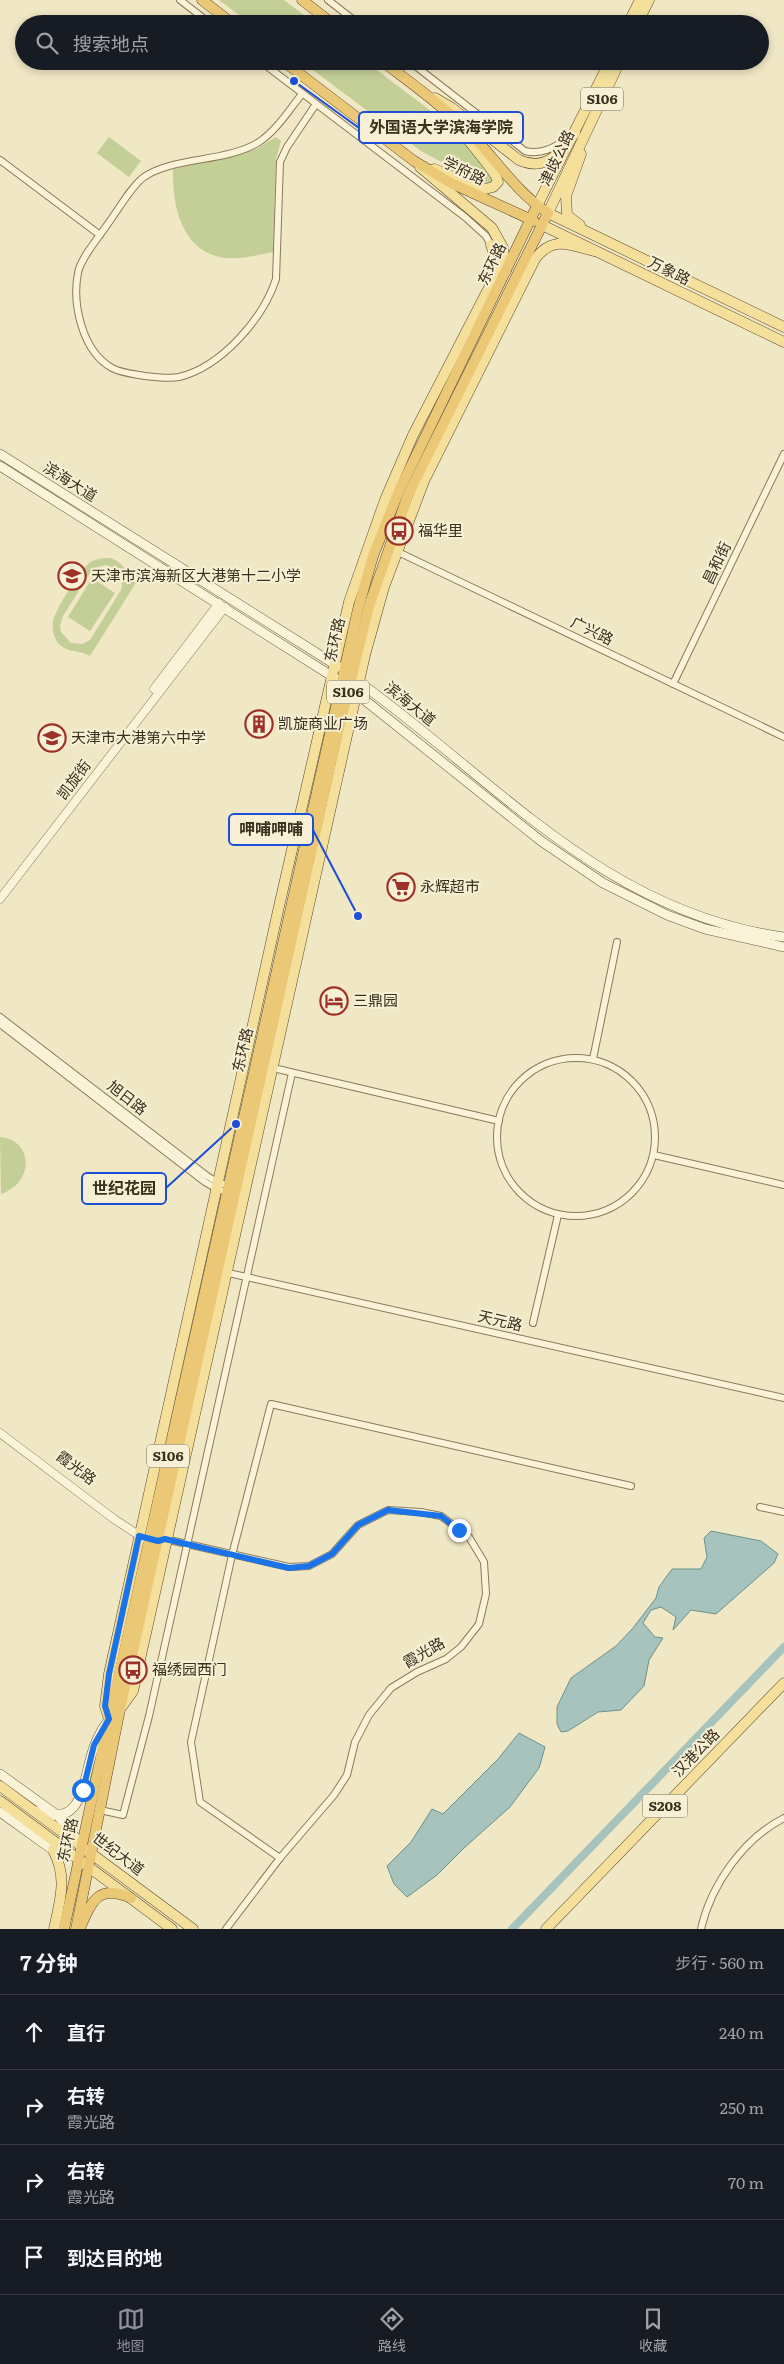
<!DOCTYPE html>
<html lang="zh">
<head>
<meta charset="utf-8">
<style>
	:root { --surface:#171b24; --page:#242831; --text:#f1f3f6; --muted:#9ea1a6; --line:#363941; --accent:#8c9099 }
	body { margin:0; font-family:Literata,"Noto Sans SC",serif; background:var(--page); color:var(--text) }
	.stop { position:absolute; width:15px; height:15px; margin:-11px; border:4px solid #1a73e8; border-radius:50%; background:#fff }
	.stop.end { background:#1a73e8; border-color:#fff; box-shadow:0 1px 5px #0008 }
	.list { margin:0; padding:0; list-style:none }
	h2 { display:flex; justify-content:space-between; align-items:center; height:65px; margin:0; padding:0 20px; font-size:21px }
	h2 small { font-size:16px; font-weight:400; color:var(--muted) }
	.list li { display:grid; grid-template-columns:32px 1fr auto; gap:15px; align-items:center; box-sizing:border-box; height:75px; padding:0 20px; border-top:1px solid var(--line) }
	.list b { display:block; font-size:19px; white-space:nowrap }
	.list p { margin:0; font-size:16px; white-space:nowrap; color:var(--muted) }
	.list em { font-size:16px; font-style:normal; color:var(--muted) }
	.icon { flex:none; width:28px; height:28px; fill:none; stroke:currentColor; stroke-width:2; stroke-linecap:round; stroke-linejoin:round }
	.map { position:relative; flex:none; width:784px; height:1929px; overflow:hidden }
	.search { position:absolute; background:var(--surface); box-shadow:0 2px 8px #0003; left:15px; right:15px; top:15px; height:55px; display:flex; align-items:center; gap:12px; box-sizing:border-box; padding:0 18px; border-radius:28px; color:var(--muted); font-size:19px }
	.sheet { height:365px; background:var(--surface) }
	nav { display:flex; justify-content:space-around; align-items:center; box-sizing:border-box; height:70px; border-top:1px solid var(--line); background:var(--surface); font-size:14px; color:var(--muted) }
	nav a { display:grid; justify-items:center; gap:2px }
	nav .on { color:var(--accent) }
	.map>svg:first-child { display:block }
	.green { fill:#c3cf97; fill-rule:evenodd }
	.water { fill:#a6c3bd; stroke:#6c928c }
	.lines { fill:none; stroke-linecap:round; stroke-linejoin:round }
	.canal { stroke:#a6c3bd; stroke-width:8 }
	.minor-casing { stroke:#8c7959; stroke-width:8 }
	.tertiary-casing { stroke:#8c7959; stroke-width:9 }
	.secondary-casing { stroke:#6d593d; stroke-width:10 }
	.primary-casing { stroke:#59462e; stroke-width:11 }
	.trunk-casing { stroke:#59462e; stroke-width:11 }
	.minor { stroke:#faf3d8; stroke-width:6 }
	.tertiary { stroke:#faf3d8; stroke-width:8 }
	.secondary { stroke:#faf3d8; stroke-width:9 }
	.primary { stroke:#f4e09b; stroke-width:10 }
	.trunk { stroke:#ebc876; stroke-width:10 }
	.route { stroke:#1a73e8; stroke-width:6 }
	.labels { text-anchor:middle; stroke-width:4; stroke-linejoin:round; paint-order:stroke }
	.shield { fill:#f7f0d4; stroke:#736955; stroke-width:1 }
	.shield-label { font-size:14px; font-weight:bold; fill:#3b2f1e }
	.street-label { font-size:15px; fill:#3b2f1e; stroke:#f7f0d4 }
	.poi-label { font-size:15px; fill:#3b2f1e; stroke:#f7f0d4; text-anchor:start }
	.leader { fill:none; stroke:#1d4ed8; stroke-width:2 }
	.callout-dot { fill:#1d4ed8; stroke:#f7f0d4; stroke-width:2 }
	.callout { fill:#f7f0d4; stroke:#1d4ed8; stroke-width:2 }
	.callout-label { font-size:16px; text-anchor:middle; font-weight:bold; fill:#3b2f1e }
</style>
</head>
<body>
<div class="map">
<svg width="784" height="1929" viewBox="0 0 784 1929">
	<rect width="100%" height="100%" fill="#f0e7c4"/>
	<!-- green -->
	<g class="green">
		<polygon points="219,0 284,0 316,24 251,24"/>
		<polygon points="301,61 365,61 444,121 492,173 493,181 485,185 421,151"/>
		<polygon points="109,137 141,161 129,177 97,153"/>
		<path d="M 276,137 L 281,141 L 276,159 L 273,252 C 258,255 243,259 227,258 C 182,254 172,206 173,169 L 240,154 L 258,148 Z"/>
		<path d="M 110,558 C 124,562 126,574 137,581 L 90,656 C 79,649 64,654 56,640 C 53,634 52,628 53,621 C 56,609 78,573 88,564 C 93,559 102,558 110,558 ZM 105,565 C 118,567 125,578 121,590 L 90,640 L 82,644 L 71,643 L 61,632 L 60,626 L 63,616 L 90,573 L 96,568 Z"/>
		<polygon points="92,578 115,593 90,631 68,617"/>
		<path d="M 0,1137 C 34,1140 34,1183 1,1194 Z"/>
	</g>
	<!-- water -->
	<g class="water">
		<polygon points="711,1531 761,1541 778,1554 774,1563 716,1614 691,1610 673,1630 676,1617 661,1607 651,1610 643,1623 655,1637 663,1638 649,1660 644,1686 621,1710 598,1712 568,1731 561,1732 557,1724 557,1707 571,1678 616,1646 633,1628 656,1598 659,1587 672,1569 701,1569 707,1557 704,1538"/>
		<polygon points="519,1733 545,1747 539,1768 510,1807 464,1848 437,1875 407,1897 394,1884 387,1866 411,1842 432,1809 443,1814 498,1759"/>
	</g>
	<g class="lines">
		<!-- canal -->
		<polyline class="canal" points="512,1929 784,1647"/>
		<!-- minor casing -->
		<g class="minor-casing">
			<g id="minor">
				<polyline points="180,0 211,24"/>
				<polyline points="328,0 359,24"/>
				<polyline points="260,61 465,217 486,236 491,245"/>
				<path d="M 409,61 L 525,151 C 541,155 553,148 567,139"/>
				<path d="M 302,94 C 289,110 277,130 259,142 C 228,162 172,157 144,177 C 132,185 117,212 107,225 C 99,237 80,259 78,273 C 72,304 82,351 112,368 C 121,373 134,374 145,376 C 155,377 169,379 179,377 C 221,367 263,319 276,279 L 280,162 L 287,147 L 316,104"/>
				<polyline points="0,160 100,235"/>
				<polyline points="396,551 784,737"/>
				<polyline points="673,684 784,454"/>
				<polyline points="0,1017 207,1176 219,1183 231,1186"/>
				<polyline points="0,1024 205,1182 217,1189 230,1193"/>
				<circle cx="576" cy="1137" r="79"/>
				<polyline points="593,1059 617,942"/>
				<polyline points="269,1067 499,1121"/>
				<polyline points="654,1155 784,1185"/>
				<polyline points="224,1272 784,1398"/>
				<polyline points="533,1323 558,1215"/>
				<polyline points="760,1507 784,1512"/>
				<polyline points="165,1539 289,1567 309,1566 332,1554 358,1525 388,1510 421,1512 441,1516 469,1537 484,1562 486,1594 479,1624 461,1647 446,1659 417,1672 391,1688 369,1715 355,1742 347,1775 334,1795 280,1858 226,1929"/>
				<polyline points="100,1810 123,1815 149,1716 292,1073"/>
				<polyline points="280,1858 200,1802 191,1742 232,1555 271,1404 631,1486"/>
				<path d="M 701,1929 C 711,1885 743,1839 784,1818"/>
			</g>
		</g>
		<!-- tertiary casing -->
		<g class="tertiary-casing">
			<g id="tertiary">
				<polyline points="154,689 219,603"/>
				<polyline points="0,899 225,607"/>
				<polyline points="0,1433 114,1519 143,1538"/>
			</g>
		</g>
		<!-- secondary casing -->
		<g class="secondary-casing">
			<g id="secondary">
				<polyline points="0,454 339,667"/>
				<polyline points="0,466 338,680"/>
				<path d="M 355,679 C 495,779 603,912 784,937"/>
				<polyline points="352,690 541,841 603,883 667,915 705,929 784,947"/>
				<polyline points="0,1774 57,1815 79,1842"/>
				<path d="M 36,1811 C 83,1829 82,1785 92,1753 C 95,1742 101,1731 107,1722"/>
				<polyline points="0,1812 53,1850 72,1856"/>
			</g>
		</g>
		<!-- primary casing -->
		<g class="primary-casing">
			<g id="primary">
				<polyline points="628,24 640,0"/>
				<polyline points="637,24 649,0"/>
				<polyline points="620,61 548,213 784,327"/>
				<path d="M 435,98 L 452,108 L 519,160 C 546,172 560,153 575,133"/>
				<polyline points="420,167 492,228 503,248 506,271"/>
				<path d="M 434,169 L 485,189 L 493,187 L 498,182 C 498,173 457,128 449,116"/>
				<polyline points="537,206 610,61"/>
				<polyline points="542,225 784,342"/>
				<polyline points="580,225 567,215 566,196 581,154"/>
				<path d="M 120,1709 L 133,1691 L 365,655 L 384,587 L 424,481 L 535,259 C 553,235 569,245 594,251"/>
				<polyline points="109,1719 105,1706 109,1674 280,902 349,602 385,500 413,435 497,272 497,263 491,245"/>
				<polyline points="0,1786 193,1929"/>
				<polyline points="0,1801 172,1929"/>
				<path d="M 53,1850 C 68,1878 60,1900 54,1929"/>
				<polyline points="546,1929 784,1683"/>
			</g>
		</g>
		<!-- trunk casing -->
		<g class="trunk-casing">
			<g id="trunk">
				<polyline points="202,0 233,24"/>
				<polyline points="302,0 333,24"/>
				<polyline points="283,61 414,161 451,183 534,221"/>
				<path d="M 80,1928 C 92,1900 99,1884 131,1898"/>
				<polyline points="64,1929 109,1719 358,609 373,556 399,491 537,206"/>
				<path d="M 76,1929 L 120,1709 L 334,749 L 369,606 L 408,495 L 548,213 C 516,192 495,158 468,131 C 442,105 412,84 382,61"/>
			</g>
		</g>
		<!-- minor -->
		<use href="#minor" class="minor"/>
		<!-- tertiary -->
		<use href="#tertiary" class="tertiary"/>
		<!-- secondary -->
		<use href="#secondary" class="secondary"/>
		<!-- primary -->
		<use href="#primary" class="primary"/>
		<!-- trunk -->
		<use href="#trunk" class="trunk"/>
	</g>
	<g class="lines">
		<!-- route -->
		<polyline class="route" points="83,1790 94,1745 109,1719 105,1706 109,1674 139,1536 158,1541 165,1539 289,1568 309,1566 332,1554 358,1525 388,1510 441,1516 459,1530"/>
	</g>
	<!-- icons -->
	<defs>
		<g id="bus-ring" transform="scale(1.4375)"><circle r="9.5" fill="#f7f0d4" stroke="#9d3027" stroke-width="1.5"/><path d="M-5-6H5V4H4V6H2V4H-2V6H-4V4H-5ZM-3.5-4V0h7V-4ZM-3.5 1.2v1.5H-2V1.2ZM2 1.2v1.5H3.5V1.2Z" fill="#9d3027"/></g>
		<g id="school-ring" transform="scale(1.4375)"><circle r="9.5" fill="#f7f0d4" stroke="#9d3027" stroke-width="1.5"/><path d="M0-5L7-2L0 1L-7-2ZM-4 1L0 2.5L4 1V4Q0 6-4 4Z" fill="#9d3027"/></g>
		<g id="building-ring" transform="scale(1.4375)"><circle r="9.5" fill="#f7f0d4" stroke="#9d3027" stroke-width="1.5"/><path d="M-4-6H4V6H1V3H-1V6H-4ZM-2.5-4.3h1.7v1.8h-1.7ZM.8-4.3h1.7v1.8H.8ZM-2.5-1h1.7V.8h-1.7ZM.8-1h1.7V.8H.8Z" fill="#9d3027"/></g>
		<g id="supermarket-ring" transform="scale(1.4375)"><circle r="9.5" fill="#f7f0d4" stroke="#9d3027" stroke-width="1.5"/><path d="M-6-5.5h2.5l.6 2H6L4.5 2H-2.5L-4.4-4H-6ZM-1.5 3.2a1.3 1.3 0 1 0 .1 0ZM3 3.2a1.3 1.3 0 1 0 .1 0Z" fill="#9d3027"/></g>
		<g id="hotel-ring" transform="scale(1.4375)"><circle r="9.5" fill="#f7f0d4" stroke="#9d3027" stroke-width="1.5"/><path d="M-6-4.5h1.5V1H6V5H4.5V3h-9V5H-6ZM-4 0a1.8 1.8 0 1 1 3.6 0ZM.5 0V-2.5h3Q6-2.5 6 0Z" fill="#9d3027"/></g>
	</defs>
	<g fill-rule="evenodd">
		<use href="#bus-ring" x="399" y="531"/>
		<use href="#school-ring" x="72" y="576"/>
		<use href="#building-ring" x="259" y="724"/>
		<use href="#school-ring" x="52" y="738"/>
		<use href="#supermarket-ring" x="401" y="887"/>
		<use href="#hotel-ring" x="334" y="1001"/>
		<use href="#bus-ring" x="133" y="1670"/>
	</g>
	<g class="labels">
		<!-- shield labels -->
		<g class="shield">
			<rect x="581" y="87.5" width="42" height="23" rx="4"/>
			<rect x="327" y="680.5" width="42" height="23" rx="4"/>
			<rect x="147" y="1444.5" width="42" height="23" rx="4"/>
			<rect x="642.5" y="1794.5" width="45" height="23" rx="4"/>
		</g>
		<g class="shield-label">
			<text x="602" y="104">S106</text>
			<text x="348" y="697">S106</text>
			<text x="168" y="1461">S106</text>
			<text x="665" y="1811">S208</text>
		</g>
		<!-- street labels -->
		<g class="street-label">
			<text transform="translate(557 158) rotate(-64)" y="5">津歧公路</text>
			<text transform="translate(464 171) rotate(26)" y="5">学府路</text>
			<text transform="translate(492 264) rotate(-64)" y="5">东环路</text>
			<text transform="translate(669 271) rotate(26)" y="5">万象路</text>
			<text transform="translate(70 482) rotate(32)" y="5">滨海大道</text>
			<text transform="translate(717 563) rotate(-64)" y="5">昌和街</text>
			<text transform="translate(592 631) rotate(26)" y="5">广兴路</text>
			<text transform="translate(335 640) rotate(-77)" y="5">东环路</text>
			<text transform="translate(410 704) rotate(39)" y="5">滨海大道</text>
			<text transform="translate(74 780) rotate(-53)" y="5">凯旋街</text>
			<text transform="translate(243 1050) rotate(-77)" y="5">东环路</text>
			<text transform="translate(127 1098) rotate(38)" y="5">旭日路</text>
			<text transform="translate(500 1321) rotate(13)" y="5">天元路</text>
			<text transform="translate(76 1468) rotate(37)" y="5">霞光路</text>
			<text transform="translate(424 1653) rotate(-30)" y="5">霞光路</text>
			<text transform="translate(696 1753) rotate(-46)" y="5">汉港公路</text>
			<text transform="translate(68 1840) rotate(-77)" y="5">东环路</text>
			<text transform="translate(118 1854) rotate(37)" y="5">世纪大道</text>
		</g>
		<!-- poi labels -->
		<g class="poi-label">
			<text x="418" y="536">福华里</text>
			<text x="91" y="581">天津市滨海新区大港第十二小学</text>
			<text x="278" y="729">凯旋商业广场</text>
			<text x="71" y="743">天津市大港第六中学</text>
			<text x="420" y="892">永辉超市</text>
			<text x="353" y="1006">三鼎园</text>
			<text x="152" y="1675">福绣园西门</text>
		</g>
	</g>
	<!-- callouts -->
	<path class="leader" d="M294 81L359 128M358 916L313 830M236 1124L166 1188"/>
	<g class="callout-dot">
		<circle cx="294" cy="81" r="5"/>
		<circle cx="358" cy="916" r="5"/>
		<circle cx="236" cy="1124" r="5"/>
	</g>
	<g class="callout">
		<rect x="359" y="112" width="164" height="31" rx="5"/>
		<rect x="229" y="814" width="84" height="31" rx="5"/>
		<rect x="82" y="1173" width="84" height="31" rx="5"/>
	</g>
	<g class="callout-label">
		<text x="441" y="133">外国语大学滨海学院</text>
		<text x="271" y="835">呷哺呷哺</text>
		<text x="124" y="1194">世纪花园</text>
	</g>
</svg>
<div class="stop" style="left:83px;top:1790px"></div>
<div class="stop end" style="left:459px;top:1530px"></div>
<div class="search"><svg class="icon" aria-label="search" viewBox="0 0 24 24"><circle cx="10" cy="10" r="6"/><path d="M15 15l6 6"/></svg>搜索地点</div>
</div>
<section class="sheet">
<h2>7 分钟<small>步行 · 560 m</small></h2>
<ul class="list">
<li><svg class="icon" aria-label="ahead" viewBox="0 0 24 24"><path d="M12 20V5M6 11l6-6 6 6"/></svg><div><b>直行</b></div><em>240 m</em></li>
<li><svg class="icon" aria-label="right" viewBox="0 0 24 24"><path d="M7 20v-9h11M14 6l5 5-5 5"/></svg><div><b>右转</b><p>霞光路</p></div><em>250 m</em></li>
<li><svg class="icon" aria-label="right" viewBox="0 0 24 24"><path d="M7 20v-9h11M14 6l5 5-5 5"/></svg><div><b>右转</b><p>霞光路</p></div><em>70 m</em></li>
<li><svg class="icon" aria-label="arrive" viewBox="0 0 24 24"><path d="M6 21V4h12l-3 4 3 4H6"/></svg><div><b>到达目的地</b></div></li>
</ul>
</section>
<nav>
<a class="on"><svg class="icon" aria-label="map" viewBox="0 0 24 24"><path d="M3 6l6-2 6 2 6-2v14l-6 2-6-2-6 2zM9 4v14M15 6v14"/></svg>地图</a>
<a><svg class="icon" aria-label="directions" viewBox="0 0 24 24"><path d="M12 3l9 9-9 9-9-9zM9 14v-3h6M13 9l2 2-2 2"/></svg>路线</a>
<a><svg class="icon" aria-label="saved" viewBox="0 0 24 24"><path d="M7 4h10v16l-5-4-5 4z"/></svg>收藏</a>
</nav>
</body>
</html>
